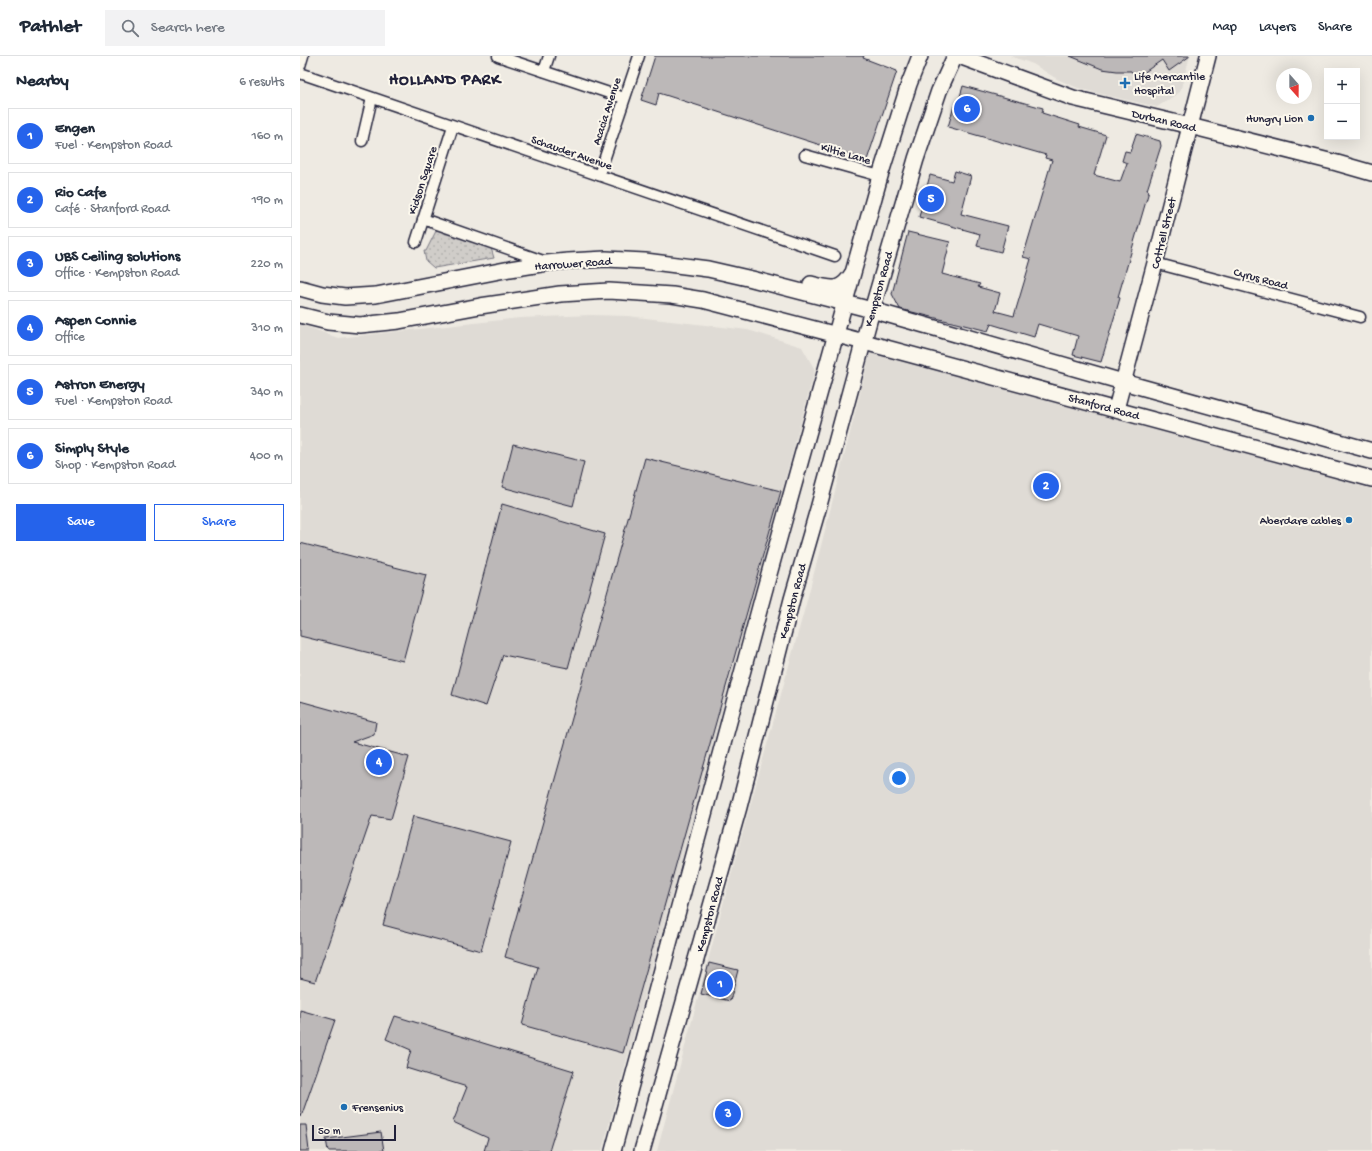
<!DOCTYPE html>
<html lang="en">
<head>
<meta charset="utf-8">
<style>
	:root { --surface:#fff; --page:#f2f2f3; --text:#1f2937; --muted:#747a83; --line:#e0e1e3; --accent:#2563eb }
	body { margin:0; font-family:"Gochi Hand",sans-serif; background:var(--page); color:var(--text) }
	.controls { position:absolute; right:12px; top:12px; display:grid; overflow:hidden; border-radius:0px; box-shadow:0 4px 16px #0002 }
	.controls button { width:36px; height:36px; display:grid; place-items:center; padding:0; border:0; border-bottom:1px solid var(--line); background:var(--surface); color:var(--text); font:20px sans-serif }
	.compass { position:absolute; left:976px; top:12px; width:36px; height:36px; border-radius:50%; background:var(--surface); box-shadow:0 4px 16px #0002; rotate:159deg }
	.scale { position:absolute; left:12px; bottom:10px; width:84px; box-sizing:border-box; padding-left:4px; border:2px solid #22223b; border-top:0; font-size:11px; line-height:14px; white-space:nowrap; color:#22223b; -webkit-text-stroke:3px #fbf7ec; paint-order:stroke }
	.you { position:absolute; left:599px; top:722px; width:14px; height:14px; margin:-10px; border:3px solid #fff; border-radius:50%; background:#1a73e8; box-shadow:0 0 0 6px #1a73e833 }
	.badge { display:grid; place-items:center; width:26px; height:26px; border-radius:50%; background:var(--accent); color:#fff; font-size:13px; font-weight:700 }
	.pin { position:absolute; translate:-50% -50%; border:2px solid #fff; box-shadow:0 1px 4px #0006 }
	.list { margin:0; padding:0; list-style:none }
	h2 { display:flex; justify-content:space-between; align-items:center; height:52px; margin:0; padding:0 16px; font-size:17px }
	h2 small { font-size:13px; font-weight:400; color:var(--muted) }
	.list li { display:grid; grid-template-columns:26px 1fr auto; gap:12px; align-items:center; box-sizing:border-box; height:56px; margin:0 8px 8px; padding:0 8px; border:1px solid var(--line); border-radius:0px }
	.list b { display:block; font-size:15px; white-space:nowrap }
	.list p { margin:0; font-size:13px; white-space:nowrap; color:var(--muted) }
	.list em { font-size:13px; font-style:normal; color:var(--muted) }
	.actions { display:flex; gap:8px; padding:12px 16px }
	.actions a { flex:1; padding:9px 0; border:1px solid var(--accent); border-radius:0px; text-align:center; font-size:14px; color:var(--accent) }
	.actions .main { background:var(--accent); color:#fff }
	.icon { flex:none; width:22px; height:22px; fill:none; stroke:currentColor; stroke-width:2; stroke-linecap:round; stroke-linejoin:round }
	.map { position:relative; flex:none; width:1072px; height:1095px; overflow:hidden }
	header { display:flex; align-items:center; gap:24px; box-sizing:border-box; height:56px; padding:0 20px; background:var(--surface); border-bottom:1px solid var(--line) }
	header strong { font-size:19px }
	nav { display:flex; gap:22px; margin-inline-start:auto; font-size:14px }
	.search { width:280px; height:36px; background:var(--page); display:flex; align-items:center; gap:10px; box-sizing:border-box; padding:0 14px; border-radius:0px; color:var(--muted); font-size:15px }
	main { display:flex }
	aside { flex:1; background:var(--surface) }
	.map>svg:first-child { display:block }
	.built { fill:#dfdbd5 }
	.park { fill:url(#park-dots); stroke:#797882 }
	.building { fill:#bcb8b8; stroke:#22223b }
	.lines { fill:none; stroke-linecap:round; stroke-linejoin:round }
	.street-casing { stroke:#22223b; stroke-width:13 }
	.secondary-casing { stroke:#22223b; stroke-width:18 }
	.street { stroke:#fbf7ec; stroke-width:10 }
	.secondary { stroke:#fbf7ec; stroke-width:15 }
	.poi-dot { fill:#1f6fb2; stroke:#fbf7ec; stroke-width:1.5 }
	.labels { text-anchor:middle; stroke-width:4; stroke-linejoin:round; paint-order:stroke }
	.poi-label { font-size:12px; fill:#22223b; stroke:#fbf7ec; text-anchor:start }
	.street-label { font-size:12px; fill:#22223b; stroke:#fbf7ec }
	.district-label { font-size:16px; font-weight:bold; letter-spacing:1px; fill:#22223b; stroke:#fbf7ec }
</style>
</head>
<body>
<header>
<strong>Pathlet</strong>
<div class="search"><svg class="icon" aria-label="search" viewBox="0 0 24 24"><circle cx="10" cy="10" r="6"/><path d="M15 15l6 6"/></svg>Search here</div>
<nav><a>Map</a><a>Layers</a><a>Share</a></nav>
</header>
<main>
<aside>
<h2>Nearby<small>6 results</small></h2>
<ul class="list">
<li><span class="badge">1</span><div><b>Engen</b><p>Fuel · Kempston Road</p></div><em>160 m</em></li>
<li><span class="badge">2</span><div><b>Rio Cafe</b><p>Café · Stanford Road</p></div><em>190 m</em></li>
<li><span class="badge">3</span><div><b>UBS Ceiling solutions</b><p>Office · Kempston Road</p></div><em>220 m</em></li>
<li><span class="badge">4</span><div><b>Aspen Connie</b><p>Office</p></div><em>310 m</em></li>
<li><span class="badge">5</span><div><b>Astron Energy</b><p>Fuel · Kempston Road</p></div><em>340 m</em></li>
<li><span class="badge">6</span><div><b>Simply Style</b><p>Shop · Kempston Road</p></div><em>400 m</em></li>
</ul>
<div class="actions"><a class="main">Save</a><a>Share</a></div>
</aside>
<div class="map">
<svg width="1072" height="1095" viewBox="0 0 1072 1095">
	<defs>
		<pattern id="park-dots" width="8" height="8" patternUnits="userSpaceOnUse"><rect width="8" height="8" fill="#d0cdc9"/><path d="M2 2h.1M6 6h.1" fill="none" stroke="#b2b0ae" stroke-width="1.8" stroke-linecap="round"/></pattern>
	</defs>
	<rect width="100%" height="100%" fill="#eeeae2"/>
	<filter id="ink" filterUnits="userSpaceOnUse"><feTurbulence type="fractalNoise" baseFrequency=".025" numOctaves="2"/><feDisplacementMap in="SourceGraphic" scale="8" xChannelSelector="R" yChannelSelector="G"/><feConvolveMatrix kernelMatrix="1 2 1 2 8 2 1 2 1" color-interpolation-filters="sRGB"/></filter>
	<g filter="url(#ink)">
		<!-- built -->
		<g class="built">
			<polygon points="710,0 890,0 880,36 857,51 796,37 778,32 757,23 733,8"/>
			<polygon points="291,259 328,260 448,274 502,291 515,314 302,1095 0,1095 0,268 38,282 220,262"/>
			<polygon points="571,293 1072,433 1072,1095 357,1095 432,815 506,548 550,377"/>
		</g>
		<!-- park -->
		<polygon class="park" points="137,173 191,192 194,202 134,212 126,205 124,195 126,195"/>
		<!-- building -->
		<g class="building">
			<polygon points="355,0 564,0 563,2 597,15 567,104 359,37 356,49 341,44"/>
			<polygon points="770,0 890,0 869,15 862,4 836,22 831,15 817,15 802,13"/>
			<polygon points="663,30 743,52 742,57 780,69 779,71 806,79 794,119 820,126 827,107 822,105 825,95 830,96 836,78 860,85 861,90 847,134 849,135 818,241 820,242 801,306 773,299 778,280 738,268 734,281 691,268 688,275 600,253 592,238 608,176 650,186 642,218 680,228 678,231 700,237 695,255 714,260 731,203 723,201 752,104 745,102 746,99 648,71 654,50 657,51"/>
			<polygon points="655,115 671,120 661,158 708,170 701,196 677,190 680,178 619,161 630,119 652,125"/>
			<polygon points="213,388 284,406 273,450 202,431"/>
			<polygon points="345,402 481,435 323,997 222,969 238,911 205,901"/>
			<polygon points="202,448 305,478 268,612 203,599 186,650 152,639"/>
			<polygon points="0,487 126,519 103,605 0,580"/>
			<polygon points="0,645 76,666 74,678 52,686 109,701 91,763 72,760 15,926 0,922"/>
			<polygon points="113,760 211,786 181,895 83,869"/>
			<polygon points="409,907 438,914 430,945 401,938"/>
			<polygon points="0,954 35,964 1,1061 0,1060"/>
			<polygon points="95,960 274,1015 249,1095 184,1095 188,1082 153,1066 167,1031 106,1012 111,994 86,983"/>
			<polygon points="0,1069 6,1069 9,1095 0,1095"/>
			<polygon points="81,1076 84,1095 28,1095 26,1083"/>
		</g>
		<g class="lines">
			<!-- street casing -->
			<g class="street-casing">
				<g id="street">
					<polyline points="198,0 324,42"/>
					<polyline points="0,10 3,0"/>
					<polyline points="244,15 249,0"/>
					<polyline points="0,17 535,200"/>
					<polyline points="62,85 72,42"/>
					<polyline points="505,99 580,120"/>
					<polyline points="299,119 339,0"/>
					<polyline points="123,163 246,206"/>
					<polyline points="116,186 153,70"/>
					<polyline points="855,207 1060,261"/>
				</g>
			</g>
			<!-- secondary casing -->
			<g class="secondary-casing">
				<g id="secondary">
					<polyline points="659,0 773,42 890,70 1037,107 1072,117"/>
					<path d="M 511,228 C 531,233 540,237 552,218"/>
					<polyline points="0,232 22,238 45,241 76,239 210,213 247,207 268,205 306,203 345,205 408,213 452,223 572,254 823,326 1072,395"/>
					<polyline points="0,259 28,266 60,269 99,265 180,250 260,238 309,235 372,239 403,244 564,286 1072,423"/>
					<polyline points="816,353 855,207 908,0"/>
					<polyline points="313,1095 464,536 580,120 609,28 620,0"/>
					<polyline points="342,1095 439,751 492,543 518,453 572,254 616,103 639,35 655,0"/>
				</g>
			</g>
			<!-- street -->
			<use href="#street" class="street"/>
			<!-- secondary -->
			<use href="#secondary" class="secondary"/>
		</g>
	</g>
	<!-- markers -->
	<g class="poi-dot">
		<path d="M823 21h4v4h4v4h-4v4h-4v-4h-4v-4h4z"/>
		<circle cx="1011" cy="62" r="4"/>
		<circle cx="1049" cy="464" r="4"/>
		<circle cx="44" cy="1051" r="4"/>
	</g>
	<g class="labels">
		<!-- poi labels -->
		<g class="poi-label">
			<text x="834" y="24">Life Mercantile<tspan x="834" dy="14">Hospital</tspan></text>
			<text x="1003" y="66" text-anchor="end">Hungry Lion</text>
			<text x="1041" y="468" text-anchor="end">Aberdare cables</text>
			<text x="52" y="1055">Frensenius</text>
		</g>
		<!-- street labels -->
		<g class="street-label">
			<text transform="translate(306 55) rotate(-72)" y="4">Acacia Avenue</text>
			<text transform="translate(864 64) rotate(13)" y="4">Durban Road</text>
			<text transform="translate(272 96) rotate(19)" y="4">Schauder Avenue</text>
			<text transform="translate(546 97) rotate(16)" y="4">Kiltie Lane</text>
			<text transform="translate(122 124) rotate(-72)" y="4">Kidson Square</text>
			<text transform="translate(863 177) rotate(-76)" y="4">Cottrell Street</text>
			<text transform="translate(273 207) rotate(-4)" y="4">Harrower Road</text>
			<text transform="translate(961 222) rotate(15)" y="4">Cyrus Road</text>
			<text transform="translate(578 233) rotate(-74)" y="4">Kempston Road</text>
			<text transform="translate(804 350) rotate(15)" y="4">Stanford Road</text>
			<text transform="translate(492 545) rotate(-75)" y="4">Kempston Road</text>
			<text transform="translate(409 858) rotate(-75)" y="4">Kempston Road</text>
		</g>
		<!-- district labels -->
		<g class="district-label">
			<text x="145" y="28">HOLLAND PARK</text>
		</g>
	</g>
</svg>
<div class="controls">
<button>+</button>
<button>−</button>
</div>
<svg class="compass" viewBox="-18 -18 36 36"><path d="M0-13l5 13h-10z" fill="#e53935"/><path d="M0 13l5-13h-10z" fill="#747a83"/></svg>
<div class="scale">50 m</div>
<div class="you"></div>
<div class="pin badge" style="left:420px;top:928px">1</div>
<div class="pin badge" style="left:746px;top:430px">2</div>
<div class="pin badge" style="left:428px;top:1058px">3</div>
<div class="pin badge" style="left:79px;top:706px">4</div>
<div class="pin badge" style="left:631px;top:143px">5</div>
<div class="pin badge" style="left:667px;top:53px">6</div>
</div>
</main>
</body>
</html>
